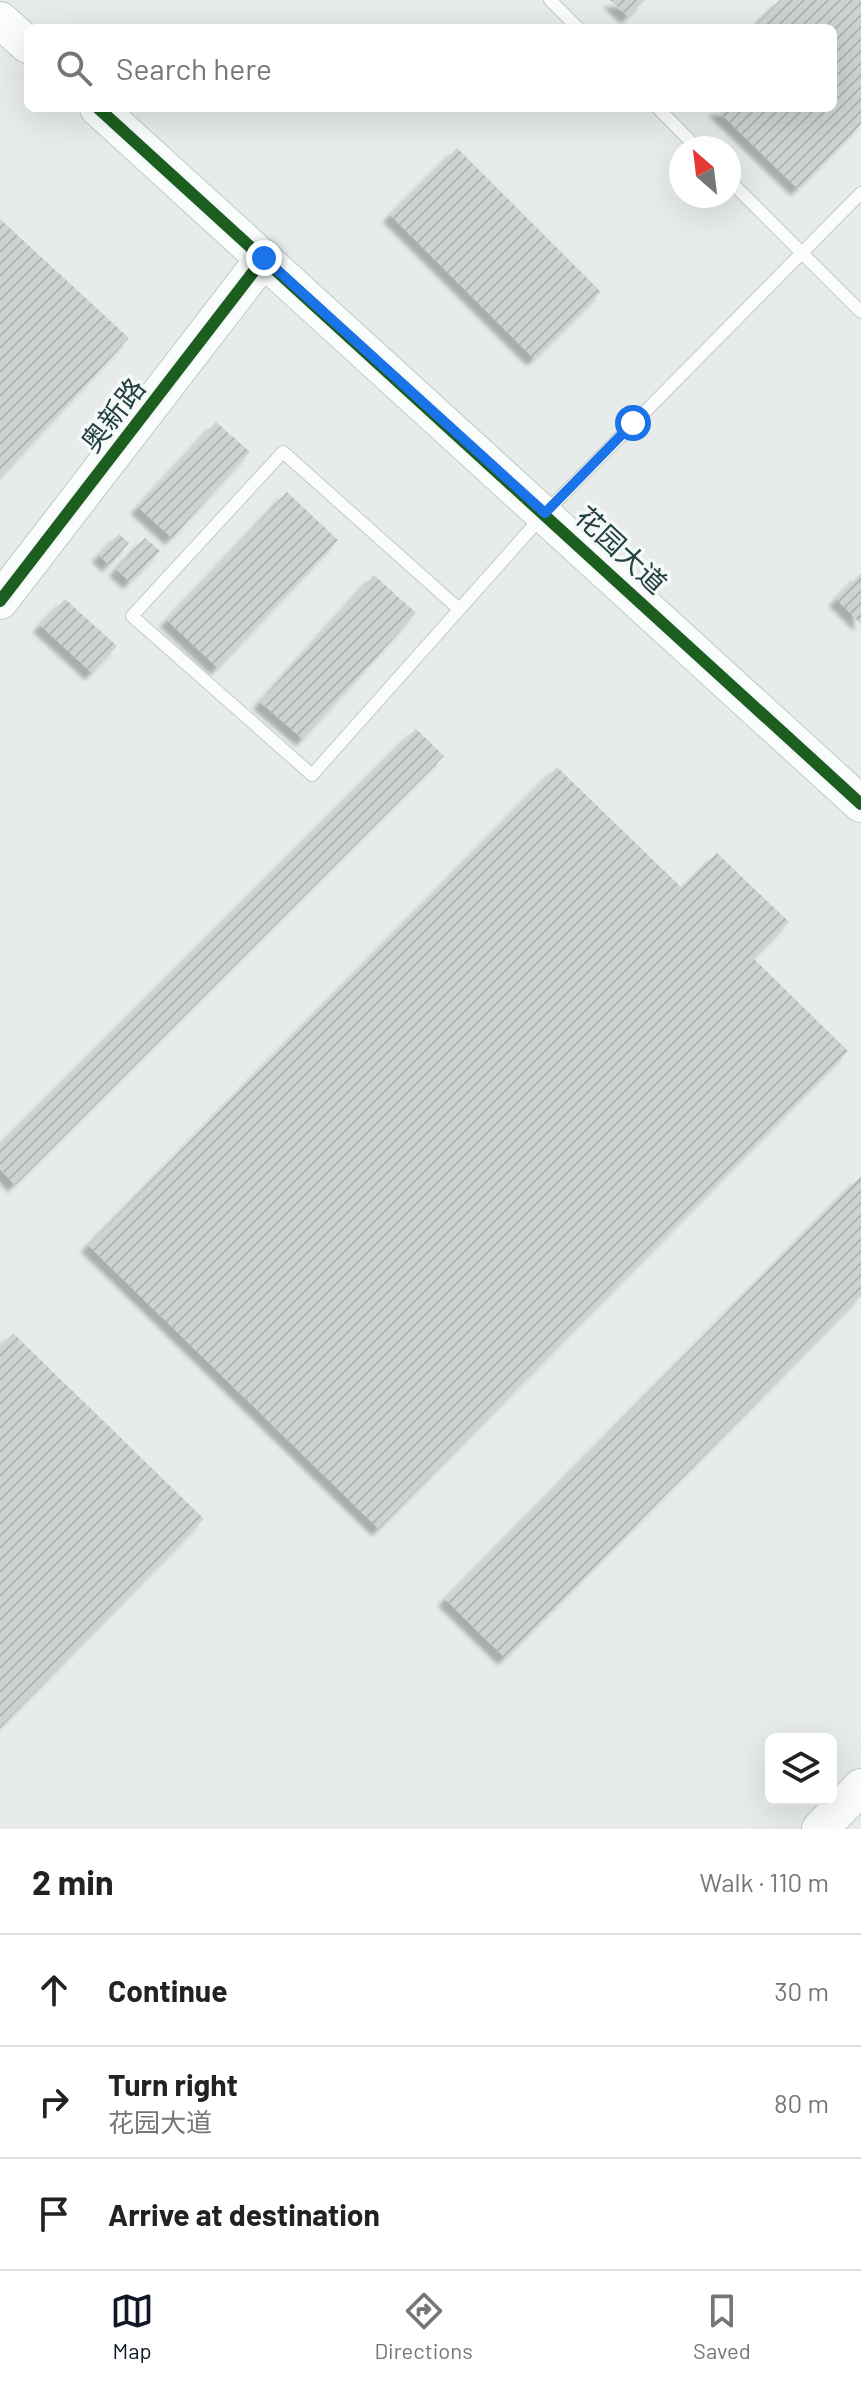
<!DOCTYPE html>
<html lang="en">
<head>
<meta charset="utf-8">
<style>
	:root { --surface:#fff; --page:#f2f2f2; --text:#222; --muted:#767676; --line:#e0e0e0; --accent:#111827 }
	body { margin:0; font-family:Barlow,"Noto Sans SC",sans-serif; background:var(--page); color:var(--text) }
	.controls { position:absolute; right:24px; bottom:24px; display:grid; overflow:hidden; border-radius:12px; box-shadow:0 8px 32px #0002 }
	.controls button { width:72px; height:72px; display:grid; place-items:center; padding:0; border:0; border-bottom:2px solid var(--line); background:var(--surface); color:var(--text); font:40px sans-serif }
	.compass { position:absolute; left:669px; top:136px; width:72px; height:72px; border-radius:50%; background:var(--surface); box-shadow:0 8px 32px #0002; rotate:332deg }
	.stop { position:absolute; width:24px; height:24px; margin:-18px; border:6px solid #1a73e8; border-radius:50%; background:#fff }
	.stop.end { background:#1a73e8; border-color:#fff; box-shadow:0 2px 8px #0008 }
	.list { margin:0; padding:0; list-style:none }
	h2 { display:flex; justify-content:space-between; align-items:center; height:104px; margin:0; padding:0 32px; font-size:34px }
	h2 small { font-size:26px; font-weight:400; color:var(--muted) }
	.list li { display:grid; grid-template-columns:52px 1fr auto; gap:24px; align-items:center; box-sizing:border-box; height:112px; padding:0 32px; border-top:2px solid var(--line) }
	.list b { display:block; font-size:30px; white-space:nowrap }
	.list p { margin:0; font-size:26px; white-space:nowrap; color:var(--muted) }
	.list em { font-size:26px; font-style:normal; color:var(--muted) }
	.icon { flex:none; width:44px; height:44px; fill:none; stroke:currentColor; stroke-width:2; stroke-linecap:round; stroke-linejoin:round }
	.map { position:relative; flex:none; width:861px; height:1829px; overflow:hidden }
	.search { position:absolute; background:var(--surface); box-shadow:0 8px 32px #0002; left:24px; right:24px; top:24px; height:88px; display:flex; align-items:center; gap:20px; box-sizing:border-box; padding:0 28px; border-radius:12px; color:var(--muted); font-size:30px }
	.sheet { height:440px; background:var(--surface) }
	nav { display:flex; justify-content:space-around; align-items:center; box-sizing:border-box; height:112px; border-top:2px solid var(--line); background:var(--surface); font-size:22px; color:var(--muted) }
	nav a { display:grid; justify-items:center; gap:4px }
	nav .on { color:var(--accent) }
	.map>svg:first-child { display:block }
	.building { fill:url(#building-hatch); filter:url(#shadow) }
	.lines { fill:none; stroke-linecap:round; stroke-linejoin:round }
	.lane-casing { stroke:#c4c9c8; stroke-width:14 }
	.secondary-casing { stroke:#c2c9c9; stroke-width:38 }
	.lane { stroke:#fbfcfc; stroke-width:12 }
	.secondary { stroke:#fbfcfc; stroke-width:36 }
	.cycleway-casing { stroke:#f5faf9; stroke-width:17 }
	.cycleway { stroke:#1b5e20; stroke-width:12 }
	.route { stroke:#1a73e8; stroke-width:10 }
	.labels { text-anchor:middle; stroke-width:7; stroke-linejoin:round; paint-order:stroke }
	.street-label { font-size:28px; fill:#244040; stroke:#f5faf9 }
</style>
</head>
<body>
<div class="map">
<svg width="861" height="1829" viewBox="0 0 861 1829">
	<defs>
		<pattern id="building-hatch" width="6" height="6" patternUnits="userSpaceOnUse" patternTransform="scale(2)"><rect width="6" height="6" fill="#ced3d2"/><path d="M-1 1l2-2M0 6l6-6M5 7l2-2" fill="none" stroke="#b1b6b5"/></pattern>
		<filter id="shadow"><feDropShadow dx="-7" dy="7" stdDeviation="2" flood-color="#0004"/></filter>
	</defs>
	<rect width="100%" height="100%" fill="#e7eceb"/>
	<!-- building -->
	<g class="building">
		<polygon points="610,0 645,0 628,17"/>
		<polygon points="780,0 861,0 861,124 798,189 715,108 833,108 833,28 752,28"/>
		<polygon points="457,148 601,292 534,359 390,215"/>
		<polygon points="0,219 129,338 0,478"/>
		<polygon points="216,422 250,452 172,538 138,507"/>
		<polygon points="287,492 338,540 218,668 167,620"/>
		<polygon points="119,534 129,543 109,565 99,555"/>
		<polygon points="145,538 160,551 130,582 116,569"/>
		<polygon points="861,573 861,624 836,599"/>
		<polygon points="374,575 416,613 303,739 260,702"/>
		<polygon points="65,599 117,646 92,673 40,625"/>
		<polygon points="416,729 444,756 15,1185 0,1169 0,1145"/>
		<polygon points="557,767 682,888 717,853 789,922 753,958 848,1051 379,1529 88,1245"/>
		<polygon points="861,1176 861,1296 505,1658 445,1599"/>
		<polygon points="13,1333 204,1519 0,1728 0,1347"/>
	</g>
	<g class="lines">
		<!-- lane casing -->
		<g class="lane-casing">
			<g id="lane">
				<polyline points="550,0 578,28"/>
				<polyline points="658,108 697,148"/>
				<polyline points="729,180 861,312"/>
				<polyline points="459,609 283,452 132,616 312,775 545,513 861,193"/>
			</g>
		</g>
		<!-- secondary casing -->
		<g class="secondary-casing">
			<g id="secondary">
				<polyline points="0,20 28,45"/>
				<polyline points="98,108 861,804"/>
				<polyline points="0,601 264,258"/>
				<polyline points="820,1829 861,1787"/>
			</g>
		</g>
		<!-- lane -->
		<use href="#lane" class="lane"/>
		<!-- secondary -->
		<use href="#secondary" class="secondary"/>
		<!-- cycleway casing -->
		<g class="cycleway-casing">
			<g id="cycleway">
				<polyline points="98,108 861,804"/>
				<polyline points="0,601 264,258"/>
			</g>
		</g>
		<!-- cycleway -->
		<use href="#cycleway" class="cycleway"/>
	</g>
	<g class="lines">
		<!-- route -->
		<polyline class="route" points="264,258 545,513 633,423"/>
	</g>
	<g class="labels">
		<!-- street labels -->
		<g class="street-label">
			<text transform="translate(113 415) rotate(-52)" y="10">奥新路</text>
			<text transform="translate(621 550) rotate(43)" y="10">花园大道</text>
		</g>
	</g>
</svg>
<div class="controls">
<button><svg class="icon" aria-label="layers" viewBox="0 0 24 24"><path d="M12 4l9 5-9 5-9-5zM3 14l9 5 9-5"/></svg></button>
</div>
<svg class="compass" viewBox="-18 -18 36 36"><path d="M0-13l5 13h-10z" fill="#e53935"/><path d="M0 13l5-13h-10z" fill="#767676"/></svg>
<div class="stop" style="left:633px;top:423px"></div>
<div class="stop end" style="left:264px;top:258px"></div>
<div class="search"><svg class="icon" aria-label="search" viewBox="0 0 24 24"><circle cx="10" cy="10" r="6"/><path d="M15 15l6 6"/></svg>Search here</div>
</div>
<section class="sheet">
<h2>2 min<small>Walk · 110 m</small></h2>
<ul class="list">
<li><svg class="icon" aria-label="ahead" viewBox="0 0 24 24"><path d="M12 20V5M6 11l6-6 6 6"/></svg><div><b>Continue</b></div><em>30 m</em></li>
<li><svg class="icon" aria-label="right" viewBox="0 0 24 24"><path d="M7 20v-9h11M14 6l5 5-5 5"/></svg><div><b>Turn right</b><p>花园大道</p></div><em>80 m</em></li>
<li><svg class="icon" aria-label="arrive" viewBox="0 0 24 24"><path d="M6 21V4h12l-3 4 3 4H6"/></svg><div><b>Arrive at destination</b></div></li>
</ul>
</section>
<nav>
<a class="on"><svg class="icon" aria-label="map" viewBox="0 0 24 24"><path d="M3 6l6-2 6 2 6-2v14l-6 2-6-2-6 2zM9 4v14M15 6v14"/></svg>Map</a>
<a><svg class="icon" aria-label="directions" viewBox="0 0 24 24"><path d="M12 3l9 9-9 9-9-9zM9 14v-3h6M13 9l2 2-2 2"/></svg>Directions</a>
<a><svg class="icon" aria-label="saved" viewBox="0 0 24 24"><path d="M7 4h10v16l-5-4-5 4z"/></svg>Saved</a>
</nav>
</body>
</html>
